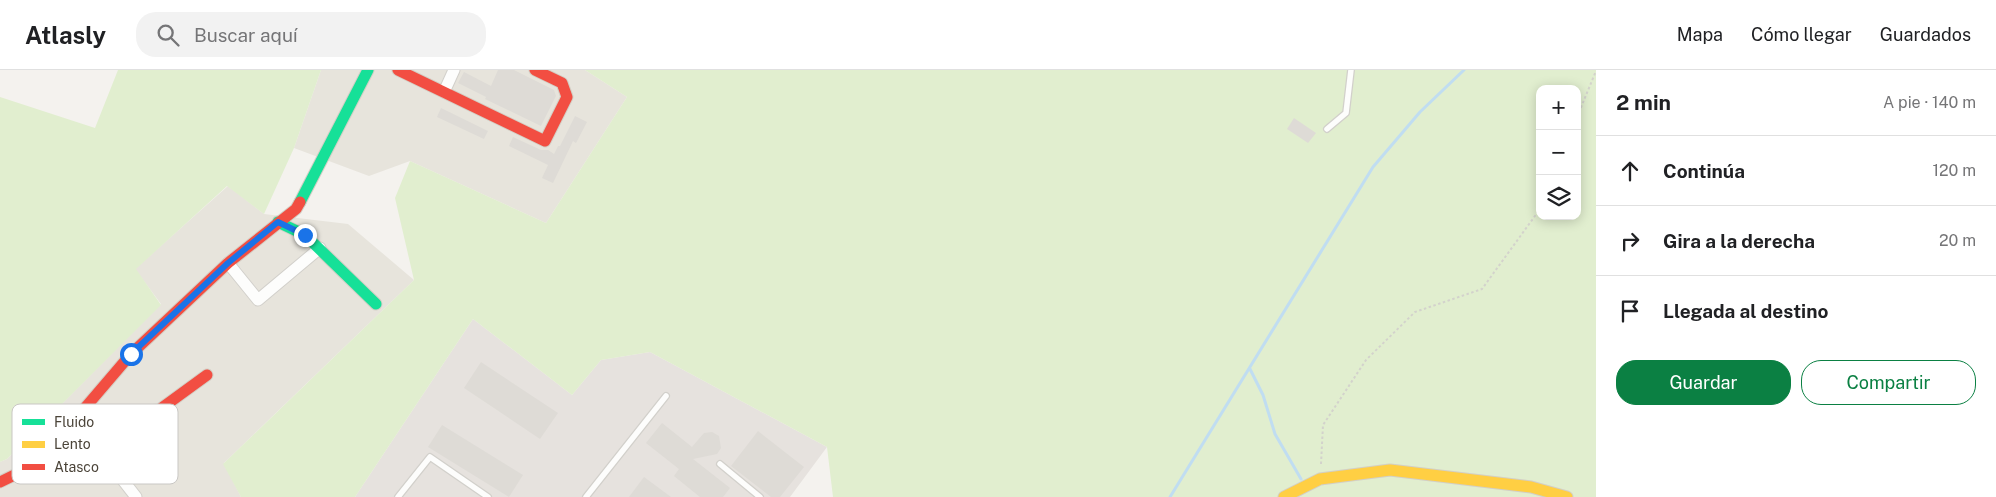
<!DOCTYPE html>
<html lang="es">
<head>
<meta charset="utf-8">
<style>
	:root { --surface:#fff; --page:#f2f2f2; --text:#202124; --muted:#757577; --line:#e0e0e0; --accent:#0b8043 }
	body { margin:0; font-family:"Public Sans",sans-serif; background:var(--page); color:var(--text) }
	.controls { position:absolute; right:15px; top:15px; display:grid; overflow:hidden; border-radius:10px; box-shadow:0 2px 12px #0003 }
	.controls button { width:45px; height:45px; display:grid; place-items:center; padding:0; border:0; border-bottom:1px solid var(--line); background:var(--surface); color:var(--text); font:25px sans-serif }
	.stop { position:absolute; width:15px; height:15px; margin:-11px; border:4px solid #1a73e8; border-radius:50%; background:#fff }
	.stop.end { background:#1a73e8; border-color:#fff; box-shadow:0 1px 5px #0008 }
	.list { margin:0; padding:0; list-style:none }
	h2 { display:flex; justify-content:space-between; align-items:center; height:65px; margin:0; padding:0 20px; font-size:21px }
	h2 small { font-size:16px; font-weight:400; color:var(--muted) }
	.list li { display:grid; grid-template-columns:32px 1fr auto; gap:15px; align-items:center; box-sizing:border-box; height:70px; padding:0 20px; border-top:1px solid var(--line) }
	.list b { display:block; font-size:19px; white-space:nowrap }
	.list em { font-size:16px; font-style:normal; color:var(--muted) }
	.actions { display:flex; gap:10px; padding:15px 20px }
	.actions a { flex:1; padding:11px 0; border:1px solid var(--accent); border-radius:20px; text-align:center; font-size:18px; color:var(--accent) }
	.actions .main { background:var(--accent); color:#fff }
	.icon { flex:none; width:28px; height:28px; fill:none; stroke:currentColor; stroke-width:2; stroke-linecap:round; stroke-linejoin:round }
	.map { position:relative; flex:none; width:1596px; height:427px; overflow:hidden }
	header { display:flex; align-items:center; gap:30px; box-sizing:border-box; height:70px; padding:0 25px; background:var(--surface); border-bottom:1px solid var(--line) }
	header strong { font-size:24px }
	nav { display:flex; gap:28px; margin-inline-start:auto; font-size:18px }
	.search { width:350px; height:45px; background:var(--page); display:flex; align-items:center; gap:12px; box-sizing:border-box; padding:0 18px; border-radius:20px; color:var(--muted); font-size:19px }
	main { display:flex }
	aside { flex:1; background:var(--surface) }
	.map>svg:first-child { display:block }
	.residential { fill:#e7e4dc }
	.industrial { fill:#e6e2de }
	.green { fill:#e1eecf; fill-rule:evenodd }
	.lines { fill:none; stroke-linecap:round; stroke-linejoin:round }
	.stream { stroke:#c0ddf1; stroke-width:3 }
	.building { fill:#dedbd6 }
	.lane-casing { stroke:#d2d0cb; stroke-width:8 }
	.street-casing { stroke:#d2d0cb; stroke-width:13 }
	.fast-casing { stroke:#d3cfc5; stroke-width:13 }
	.slow-casing { stroke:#d3cfc5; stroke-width:13 }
	.jam-casing { stroke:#d3cfc5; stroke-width:13 }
	.path { stroke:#d3d2cc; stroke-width:2; stroke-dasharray:2.5 2.5; stroke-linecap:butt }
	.lane { stroke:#fdfdfc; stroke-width:5.5 }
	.street { stroke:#fdfdfc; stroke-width:11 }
	.fast { stroke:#16e098; stroke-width:11 }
	.slow { stroke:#ffcf43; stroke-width:11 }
	.jam { stroke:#f24e42; stroke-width:11 }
	.route { stroke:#1a73e8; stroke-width:6 }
	.key { fill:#fff; stroke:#c9c7c4; stroke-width:1 }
	.key-label { font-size:14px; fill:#4b4439 }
</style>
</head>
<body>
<header>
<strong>Atlasly</strong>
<div class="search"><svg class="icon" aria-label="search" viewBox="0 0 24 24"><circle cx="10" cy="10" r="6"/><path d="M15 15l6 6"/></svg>Buscar aquí</div>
<nav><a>Mapa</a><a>Cómo llegar</a><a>Guardados</a></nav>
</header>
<main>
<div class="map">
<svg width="1596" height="427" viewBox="0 0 1596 427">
	<rect width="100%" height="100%" fill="#f4f2ee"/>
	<!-- residential -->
	<g class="residential">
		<polygon points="321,0 585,0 627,27 546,153 410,91 369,106 294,78"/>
		<polygon points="228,116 264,144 348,154 414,210 224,393 241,427 0,427 0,392 7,389 161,234 135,199"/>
	</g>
	<!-- industrial -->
	<polygon class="industrial" points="473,249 572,325 601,290 650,282 827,377 790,427 355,427"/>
	<!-- green -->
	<g class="green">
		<polygon points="118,0 321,0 294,78 264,144 227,116 136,199 161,235 7,389 0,392 0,27 95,58"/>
		<path d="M 585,0 L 1596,0 L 1596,427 L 833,427 L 827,377 L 650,282 L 601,290 L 572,325 L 473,249 L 355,427 L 241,427 L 223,394 L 414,210 L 395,128 L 410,91 L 546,153 L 627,27 ZM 1540,19 L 1577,19 L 1577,146 L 1540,146 Z"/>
	</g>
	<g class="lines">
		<!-- stream -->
		<g class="stream">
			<polyline points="1250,299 1263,325 1275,364 1301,409"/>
			<polyline points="1170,427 1373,97 1420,42 1464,0"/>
		</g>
	</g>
	<!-- building -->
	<g class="building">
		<polygon points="498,0 514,0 554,20 556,26 541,56 485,29 486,27 458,13 464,2 491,16"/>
		<polygon points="441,38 488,61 484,69 437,47"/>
		<polygon points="575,46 587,52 576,73 573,71 553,113 542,108 548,95 509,76 513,67 541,80 548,80 554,84 558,76 560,76"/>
		<polygon points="1294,48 1316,63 1308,73 1287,59"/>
		<polygon points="481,292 558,343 540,369 464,318"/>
		<polygon points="662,353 692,377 704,363 712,362 719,366 721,378 717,384 693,389 730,418 723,427 700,427 674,406 679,399 646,373"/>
		<polygon points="442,355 523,405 509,427 428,377"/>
		<polygon points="758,361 804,397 780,427 771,427 731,396"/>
		<polygon points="644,407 671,427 629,427"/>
	</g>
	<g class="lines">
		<!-- lane casing -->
		<g class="lane-casing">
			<g id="lane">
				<polyline points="1327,59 1346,43 1351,0"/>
				<polyline points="720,394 760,427"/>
				<polyline points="398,427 430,387 488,427"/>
				<polyline points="586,427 666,326"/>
			</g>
		</g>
		<!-- street casing -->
		<g class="street-casing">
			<g id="street">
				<polyline points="444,22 454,0"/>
				<polyline points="228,193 258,230 320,178"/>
				<polyline points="87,364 136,427"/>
			</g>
		</g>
		<!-- fast casing -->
		<g class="fast-casing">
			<g id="fast">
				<polyline points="300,132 368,0"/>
				<polyline points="278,152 305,165 376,234"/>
			</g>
		</g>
		<!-- slow casing -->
		<g class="slow-casing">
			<polyline id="slow" points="1284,427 1320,409 1390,400 1531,417 1567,427"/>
		</g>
		<!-- jam casing -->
		<g class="jam-casing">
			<g id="jam">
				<polyline points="398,0 545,71 567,27 562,13 535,0"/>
				<polyline points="49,387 125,343 159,340 207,305"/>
				<polyline points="0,412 37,394 131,284 228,193 296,139 300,132"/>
			</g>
		</g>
		<!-- path -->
		<g class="path">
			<polyline points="1577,47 1596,1"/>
			<polyline points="1321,394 1323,355 1366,290 1415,242 1482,219 1540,139"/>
		</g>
		<!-- lane -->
		<use href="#lane" class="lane"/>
		<!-- street -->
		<use href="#street" class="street"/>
		<!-- fast -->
		<use href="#fast" class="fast"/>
		<!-- slow -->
		<use href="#slow" class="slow"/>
		<!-- jam -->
		<use href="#jam" class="jam"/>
	</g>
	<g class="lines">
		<!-- route -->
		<polyline class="route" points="131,284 228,193 278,152 305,165"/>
	</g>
	<!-- legend -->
	<rect x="12" y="334" width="166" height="80" rx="8" class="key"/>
	<rect x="22" y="349" width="23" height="6" fill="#16e098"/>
	<rect x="22" y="371" width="23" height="7" fill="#ffcf43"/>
	<rect x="22" y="394" width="23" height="6" fill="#f24e42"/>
	<g class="key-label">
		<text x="54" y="357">Fluido</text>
		<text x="54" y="379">Lento</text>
		<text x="54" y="402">Atasco</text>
	</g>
</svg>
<div class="controls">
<button>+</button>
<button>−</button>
<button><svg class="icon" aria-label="layers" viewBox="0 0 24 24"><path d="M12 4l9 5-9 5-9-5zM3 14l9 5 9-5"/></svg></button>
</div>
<div class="stop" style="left:131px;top:284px"></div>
<div class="stop end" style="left:305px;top:165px"></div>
</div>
<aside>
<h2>2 min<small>A pie · 140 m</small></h2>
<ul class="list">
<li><svg class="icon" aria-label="ahead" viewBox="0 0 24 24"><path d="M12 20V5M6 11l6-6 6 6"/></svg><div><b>Continúa</b></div><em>120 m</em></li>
<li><svg class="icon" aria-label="right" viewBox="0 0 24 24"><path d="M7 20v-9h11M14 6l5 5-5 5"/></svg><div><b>Gira a la derecha</b></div><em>20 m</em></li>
<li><svg class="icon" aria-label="arrive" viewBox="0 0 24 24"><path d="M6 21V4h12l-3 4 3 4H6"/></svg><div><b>Llegada al destino</b></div></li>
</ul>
<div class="actions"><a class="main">Guardar</a><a>Compartir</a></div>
</aside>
</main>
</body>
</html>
